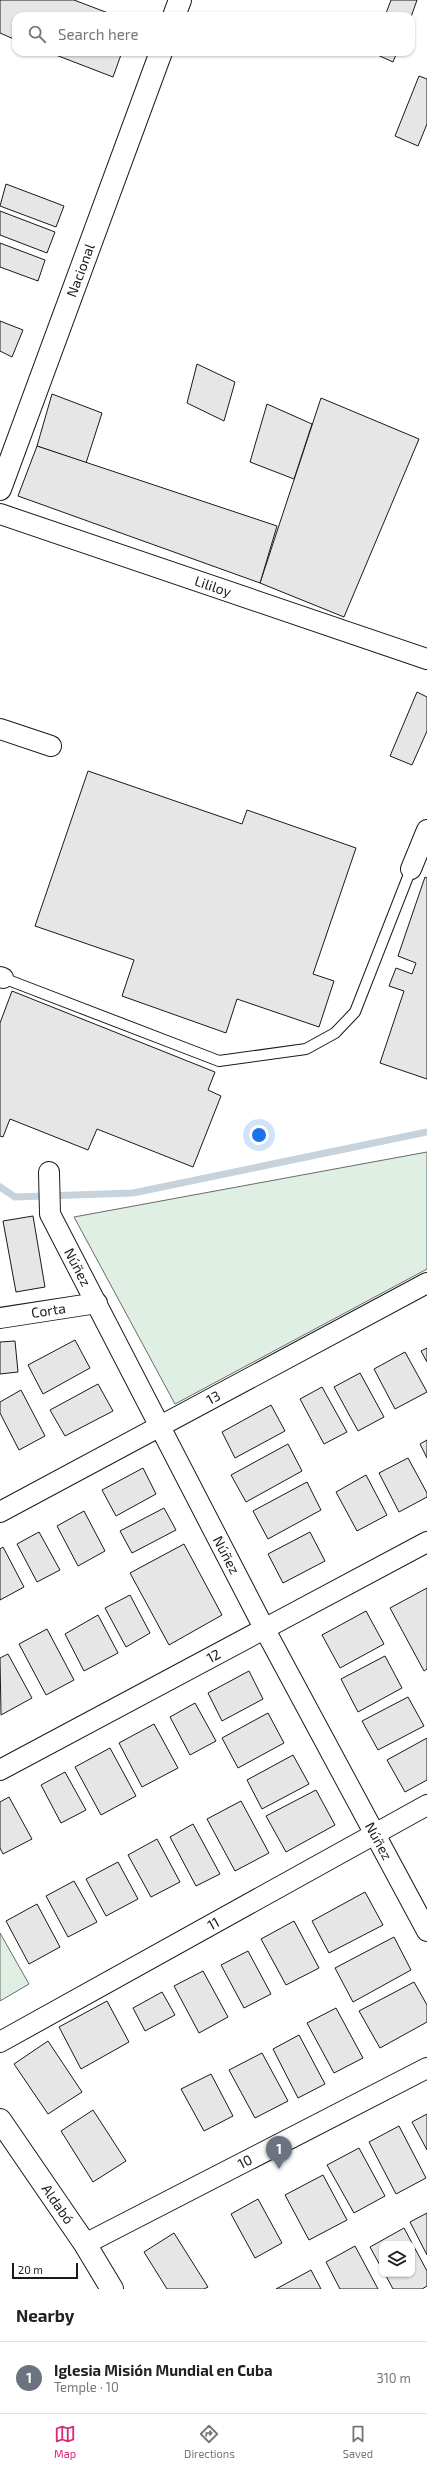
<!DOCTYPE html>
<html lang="en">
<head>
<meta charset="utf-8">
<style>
	:root { --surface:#fff; --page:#f6f6f6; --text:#222; --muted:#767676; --line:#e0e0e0; --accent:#db2777 }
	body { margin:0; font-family:"Exo 2",sans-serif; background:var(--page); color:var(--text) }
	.controls { position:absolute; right:12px; bottom:12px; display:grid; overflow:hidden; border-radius:8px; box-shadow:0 1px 3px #0004 }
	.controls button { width:36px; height:36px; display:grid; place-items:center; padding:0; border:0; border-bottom:1px solid var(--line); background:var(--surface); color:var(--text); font:20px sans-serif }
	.scale { position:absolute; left:12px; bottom:10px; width:66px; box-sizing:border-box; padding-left:4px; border:2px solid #1a1a1a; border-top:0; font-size:11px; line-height:14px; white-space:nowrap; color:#1a1a1a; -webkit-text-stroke:3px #fff; paint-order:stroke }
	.you { position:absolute; left:259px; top:1135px; width:14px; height:14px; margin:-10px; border:3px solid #fff; border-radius:50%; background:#1a73e8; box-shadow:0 0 0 6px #1a73e833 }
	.badge { display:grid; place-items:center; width:26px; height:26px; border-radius:50%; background:var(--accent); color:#fff; font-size:13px; font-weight:700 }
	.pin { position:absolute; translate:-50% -33px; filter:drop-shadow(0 1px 2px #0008) }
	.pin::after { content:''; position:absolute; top:21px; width:14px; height:12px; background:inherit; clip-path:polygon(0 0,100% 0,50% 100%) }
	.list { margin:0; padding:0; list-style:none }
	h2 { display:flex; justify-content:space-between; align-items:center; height:52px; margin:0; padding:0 16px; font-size:17px }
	h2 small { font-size:13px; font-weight:400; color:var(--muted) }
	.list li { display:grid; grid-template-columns:26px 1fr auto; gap:12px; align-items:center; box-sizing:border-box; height:72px; padding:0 16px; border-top:1px solid var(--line) }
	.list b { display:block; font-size:15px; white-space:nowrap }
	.list p { margin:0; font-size:13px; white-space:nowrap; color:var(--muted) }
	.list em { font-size:13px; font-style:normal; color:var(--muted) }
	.icon { flex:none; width:22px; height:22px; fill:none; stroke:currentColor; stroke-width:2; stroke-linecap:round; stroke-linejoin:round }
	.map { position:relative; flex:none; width:427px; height:2289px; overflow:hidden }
	.search { position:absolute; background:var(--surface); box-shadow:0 1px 3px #0004; left:12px; right:12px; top:12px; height:44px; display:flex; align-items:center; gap:10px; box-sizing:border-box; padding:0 14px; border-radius:12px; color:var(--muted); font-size:15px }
	.sheet { height:124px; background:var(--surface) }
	nav { display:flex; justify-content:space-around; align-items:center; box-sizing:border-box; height:56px; border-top:1px solid var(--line); background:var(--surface); font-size:11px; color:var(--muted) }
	nav a { display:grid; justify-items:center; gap:2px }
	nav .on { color:var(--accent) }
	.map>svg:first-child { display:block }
	.green { fill:#e0efe3; stroke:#6a6a6a }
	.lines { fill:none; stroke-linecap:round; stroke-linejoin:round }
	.stream { stroke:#c6d2dc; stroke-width:7 }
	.building { fill:#e6e6e6; stroke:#1a1a1a }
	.lane-casing { stroke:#1a1a1a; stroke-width:12 }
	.street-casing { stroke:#1a1a1a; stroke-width:22 }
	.secondary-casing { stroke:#1a1a1a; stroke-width:24 }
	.lane { stroke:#fff; stroke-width:10 }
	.street { stroke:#fff; stroke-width:20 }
	.secondary { stroke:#fff; stroke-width:22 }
	.labels { text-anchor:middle; stroke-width:3; stroke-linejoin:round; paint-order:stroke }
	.street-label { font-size:14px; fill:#1a1a1a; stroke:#fff }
</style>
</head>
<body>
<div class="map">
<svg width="427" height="2289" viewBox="0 0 427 2289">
	<rect width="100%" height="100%" fill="#fff"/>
	<!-- green -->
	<g class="green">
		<polygon points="427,1152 427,1269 175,1404 74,1217"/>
		<polygon points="0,1933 29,1984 0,2001"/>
	</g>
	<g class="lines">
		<!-- stream -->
		<polyline class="stream" points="0,1187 15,1197 133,1193 427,1132"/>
	</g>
	<!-- building -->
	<g class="building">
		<polygon points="0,0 74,0 116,16 16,16 16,40 0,33"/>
		<polygon points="391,0 417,0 411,17 385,16"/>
		<polygon points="48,52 122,52 113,77"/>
		<polygon points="371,52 397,52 393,62"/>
		<polygon points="419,76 427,79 427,124 418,146 395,136"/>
		<polygon points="6,184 64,206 56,227 0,206"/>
		<polygon points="0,211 55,232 47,253 0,235"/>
		<polygon points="0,243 45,260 38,281 0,267"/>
		<polygon points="0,321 23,330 12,357 0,351"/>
		<polygon points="197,364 235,382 224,421 187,403"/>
		<polygon points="52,394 102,413 86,463 37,446"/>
		<polygon points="321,398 419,439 344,617 260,583"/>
		<polygon points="267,404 312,424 294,479 250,462"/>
		<polygon points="37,446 277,526 260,583 18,496"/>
		<polygon points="417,692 427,697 427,731 412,765 390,756"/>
		<polygon points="88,771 242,824 247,810 356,848 313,974 334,981 319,1027 237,999 226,1033 122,996 134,960 35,926"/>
		<polygon points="425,877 427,878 427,1079 380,1063 404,991 389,986 396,968 412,974 416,963 398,956"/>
		<polygon points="12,991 215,1072 208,1090 221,1096 193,1167 97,1129 88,1150 10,1119 3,1137 0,1136 0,1023"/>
		<polygon points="33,1216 45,1287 16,1292 3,1221"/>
		<polygon points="75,1340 90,1368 43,1394 28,1365"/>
		<polygon points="15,1341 18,1372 0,1374 0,1342"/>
		<polygon points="427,1348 427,1362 421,1351"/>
		<polygon points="405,1352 427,1392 395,1409 374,1369"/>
		<polygon points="360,1373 384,1417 358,1431 334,1387"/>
		<polygon points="98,1384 113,1411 65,1436 50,1410"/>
		<polygon points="322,1387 347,1432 324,1444 300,1399"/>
		<polygon points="21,1390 45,1436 19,1450 0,1413 0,1402"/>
		<polygon points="271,1405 285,1431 235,1458 222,1432"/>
		<polygon points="427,1440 427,1458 420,1444"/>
		<polygon points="288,1444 302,1471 246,1502 231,1475"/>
		<polygon points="408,1458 427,1493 427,1497 399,1512 379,1473"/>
		<polygon points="143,1468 156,1494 116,1516 102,1490"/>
		<polygon points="366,1475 387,1515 357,1531 336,1492"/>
		<polygon points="307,1482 321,1510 268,1539 253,1511"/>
		<polygon points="164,1508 176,1530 132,1553 120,1531"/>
		<polygon points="84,1511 105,1551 78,1566 57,1526"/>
		<polygon points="39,1532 60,1570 37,1582 17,1544"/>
		<polygon points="310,1532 325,1561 283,1583 268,1554"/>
		<polygon points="184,1544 222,1615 169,1645 130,1573"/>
		<polygon points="3,1547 24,1587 0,1600 0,1549"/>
		<polygon points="427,1588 427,1669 424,1671 390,1608"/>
		<polygon points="130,1595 150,1633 126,1647 105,1608"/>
		<polygon points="366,1611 384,1644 340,1668 322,1635"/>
		<polygon points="98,1615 118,1653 84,1671 65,1634"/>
		<polygon points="47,1629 74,1680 46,1695 19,1644"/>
		<polygon points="8,1654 32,1698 1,1715 0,1658"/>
		<polygon points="385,1656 402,1688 358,1712 341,1679"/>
		<polygon points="249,1671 263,1699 222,1721 208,1693"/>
		<polygon points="408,1697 424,1726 378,1750 362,1721"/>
		<polygon points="195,1703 216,1741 190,1755 170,1717"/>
		<polygon points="268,1713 284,1743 238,1768 222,1738"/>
		<polygon points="154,1724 178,1768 142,1787 119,1743"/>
		<polygon points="427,1738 427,1780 405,1792 387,1760"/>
		<polygon points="110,1748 136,1796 101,1815 75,1767"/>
		<polygon points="293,1755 309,1784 262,1809 247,1780"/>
		<polygon points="65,1772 86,1810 61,1823 41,1785"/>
		<polygon points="316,1790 335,1825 286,1852 266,1816"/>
		<polygon points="9,1797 32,1839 3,1854 0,1848 0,1802"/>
		<polygon points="241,1801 269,1853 235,1871 207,1819"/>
		<polygon points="193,1824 220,1874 196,1886 170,1837"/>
		<polygon points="157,1839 180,1882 151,1897 128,1855"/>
		<polygon points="118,1862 138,1899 106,1916 86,1879"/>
		<polygon points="74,1881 97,1922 68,1937 46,1896"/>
		<polygon points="365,1892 383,1925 329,1953 312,1921"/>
		<polygon points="37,1904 60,1947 29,1964 6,1921"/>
		<polygon points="294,1921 319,1968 286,1985 261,1939"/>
		<polygon points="394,1937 411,1970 353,2002 335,1968"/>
		<polygon points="248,1951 271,1994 244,2008 221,1965"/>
		<polygon points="203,1971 228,2017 199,2033 174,1986"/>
		<polygon points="414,1982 427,2005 427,2022 380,2048 359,2011"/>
		<polygon points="162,1992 175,2015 145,2031 133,2008"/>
		<polygon points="107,2001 129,2042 81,2069 59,2027"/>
		<polygon points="336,2008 363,2058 334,2073 307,2023"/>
		<polygon points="299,2035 325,2084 298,2098 273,2049"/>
		<polygon points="48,2041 82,2092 48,2114 14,2064"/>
		<polygon points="262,2053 288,2101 255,2118 229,2070"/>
		<polygon points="211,2074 233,2116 204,2131 181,2089"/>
		<polygon points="93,2110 126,2161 93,2182 61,2131"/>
		<polygon points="427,2114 427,2150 412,2122"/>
		<polygon points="399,2126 426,2178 396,2194 369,2142"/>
		<polygon points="359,2148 385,2196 354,2213 327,2165"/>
		<polygon points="323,2175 347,2220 309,2240 285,2195"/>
		<polygon points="258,2199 282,2243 255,2258 231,2214"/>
		<polygon points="427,2213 427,2255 410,2222"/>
		<polygon points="404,2228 427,2271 427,2286 422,2289 393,2289 385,2274 412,2274 412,2244 382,2244 382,2269 370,2247"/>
		<polygon points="174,2233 208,2287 204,2289 167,2289 144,2252"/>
		<polygon points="355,2246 378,2289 340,2289 326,2262"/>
		<polygon points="311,2270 321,2289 276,2289"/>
	</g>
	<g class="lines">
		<!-- lane casing -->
		<g class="lane-casing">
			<polyline id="lane" points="3,978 219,1061 306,1049 335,1033 355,1012 411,869"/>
		</g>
		<!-- street casing -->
		<g class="street-casing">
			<g id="street">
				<path id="s1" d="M 0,514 L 427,659"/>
				<polyline points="0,729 51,746"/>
				<polyline points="411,869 427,830"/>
				<polyline points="0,977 3,978"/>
				<path id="s2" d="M 49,1172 L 50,1214 L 264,1628 L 427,1931"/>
				<path id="s3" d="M 0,1318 L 97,1303"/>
				<path id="s4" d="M 0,1512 L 427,1283"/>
				<path id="s5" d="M 0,1770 L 427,1542"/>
				<path id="s6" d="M 0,2042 L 427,1805"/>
				<path id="s7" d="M 85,2244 L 427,2068"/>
			</g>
		</g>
		<!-- secondary casing -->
		<g class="secondary-casing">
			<g id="secondary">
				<polyline points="174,16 180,0"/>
				<path id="s8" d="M 0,489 L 161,52"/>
				<path id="s9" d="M 0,2120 L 85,2244 L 112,2289"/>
			</g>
		</g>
		<!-- lane -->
		<use href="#lane" class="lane"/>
		<!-- street -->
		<use href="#street" class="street"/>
		<!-- secondary -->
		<use href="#secondary" class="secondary"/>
	</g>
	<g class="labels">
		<!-- street labels -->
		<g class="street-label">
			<text dy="5" stroke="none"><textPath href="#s8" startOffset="233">Nacional</textPath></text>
			<text dy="5" stroke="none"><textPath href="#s1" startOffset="225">Lililoy</textPath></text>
			<text dy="5" stroke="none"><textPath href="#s2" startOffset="102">Núñez</textPath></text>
			<text dy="5" stroke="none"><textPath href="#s3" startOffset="49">Corta</textPath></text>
			<text dy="5" stroke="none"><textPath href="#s4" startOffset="242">13</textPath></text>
			<text dy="5" stroke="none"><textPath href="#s2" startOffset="426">Núñez</textPath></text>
			<text dy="5" stroke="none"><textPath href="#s5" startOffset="242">12</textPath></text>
			<text dy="5" stroke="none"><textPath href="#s2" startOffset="750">Núñez</textPath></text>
			<text dy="5" stroke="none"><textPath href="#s6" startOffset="244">11</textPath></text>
			<text dy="5" stroke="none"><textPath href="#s7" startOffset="180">10</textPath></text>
			<text dy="5" stroke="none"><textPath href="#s9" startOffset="102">Aldabó</textPath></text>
		</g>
	</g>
</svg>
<div class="controls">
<button><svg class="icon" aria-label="layers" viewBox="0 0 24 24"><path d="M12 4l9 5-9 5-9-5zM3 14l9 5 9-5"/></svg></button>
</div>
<div class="scale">20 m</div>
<div class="you"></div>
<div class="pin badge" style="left:279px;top:2169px;background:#6b7280">1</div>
<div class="search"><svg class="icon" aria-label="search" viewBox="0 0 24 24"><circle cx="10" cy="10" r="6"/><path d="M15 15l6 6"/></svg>Search here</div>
</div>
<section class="sheet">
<h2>Nearby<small></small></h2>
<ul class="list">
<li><span class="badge" style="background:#6b7280">1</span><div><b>Iglesia Misión Mundial en Cuba</b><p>Temple · 10</p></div><em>310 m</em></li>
</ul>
</section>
<nav>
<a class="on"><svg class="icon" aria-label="map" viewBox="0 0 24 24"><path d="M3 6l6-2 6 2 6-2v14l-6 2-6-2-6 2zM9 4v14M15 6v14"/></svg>Map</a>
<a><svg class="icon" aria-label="directions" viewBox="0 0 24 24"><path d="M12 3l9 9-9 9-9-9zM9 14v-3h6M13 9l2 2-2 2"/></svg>Directions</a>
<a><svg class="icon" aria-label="saved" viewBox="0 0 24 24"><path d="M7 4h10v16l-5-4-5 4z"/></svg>Saved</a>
</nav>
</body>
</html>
